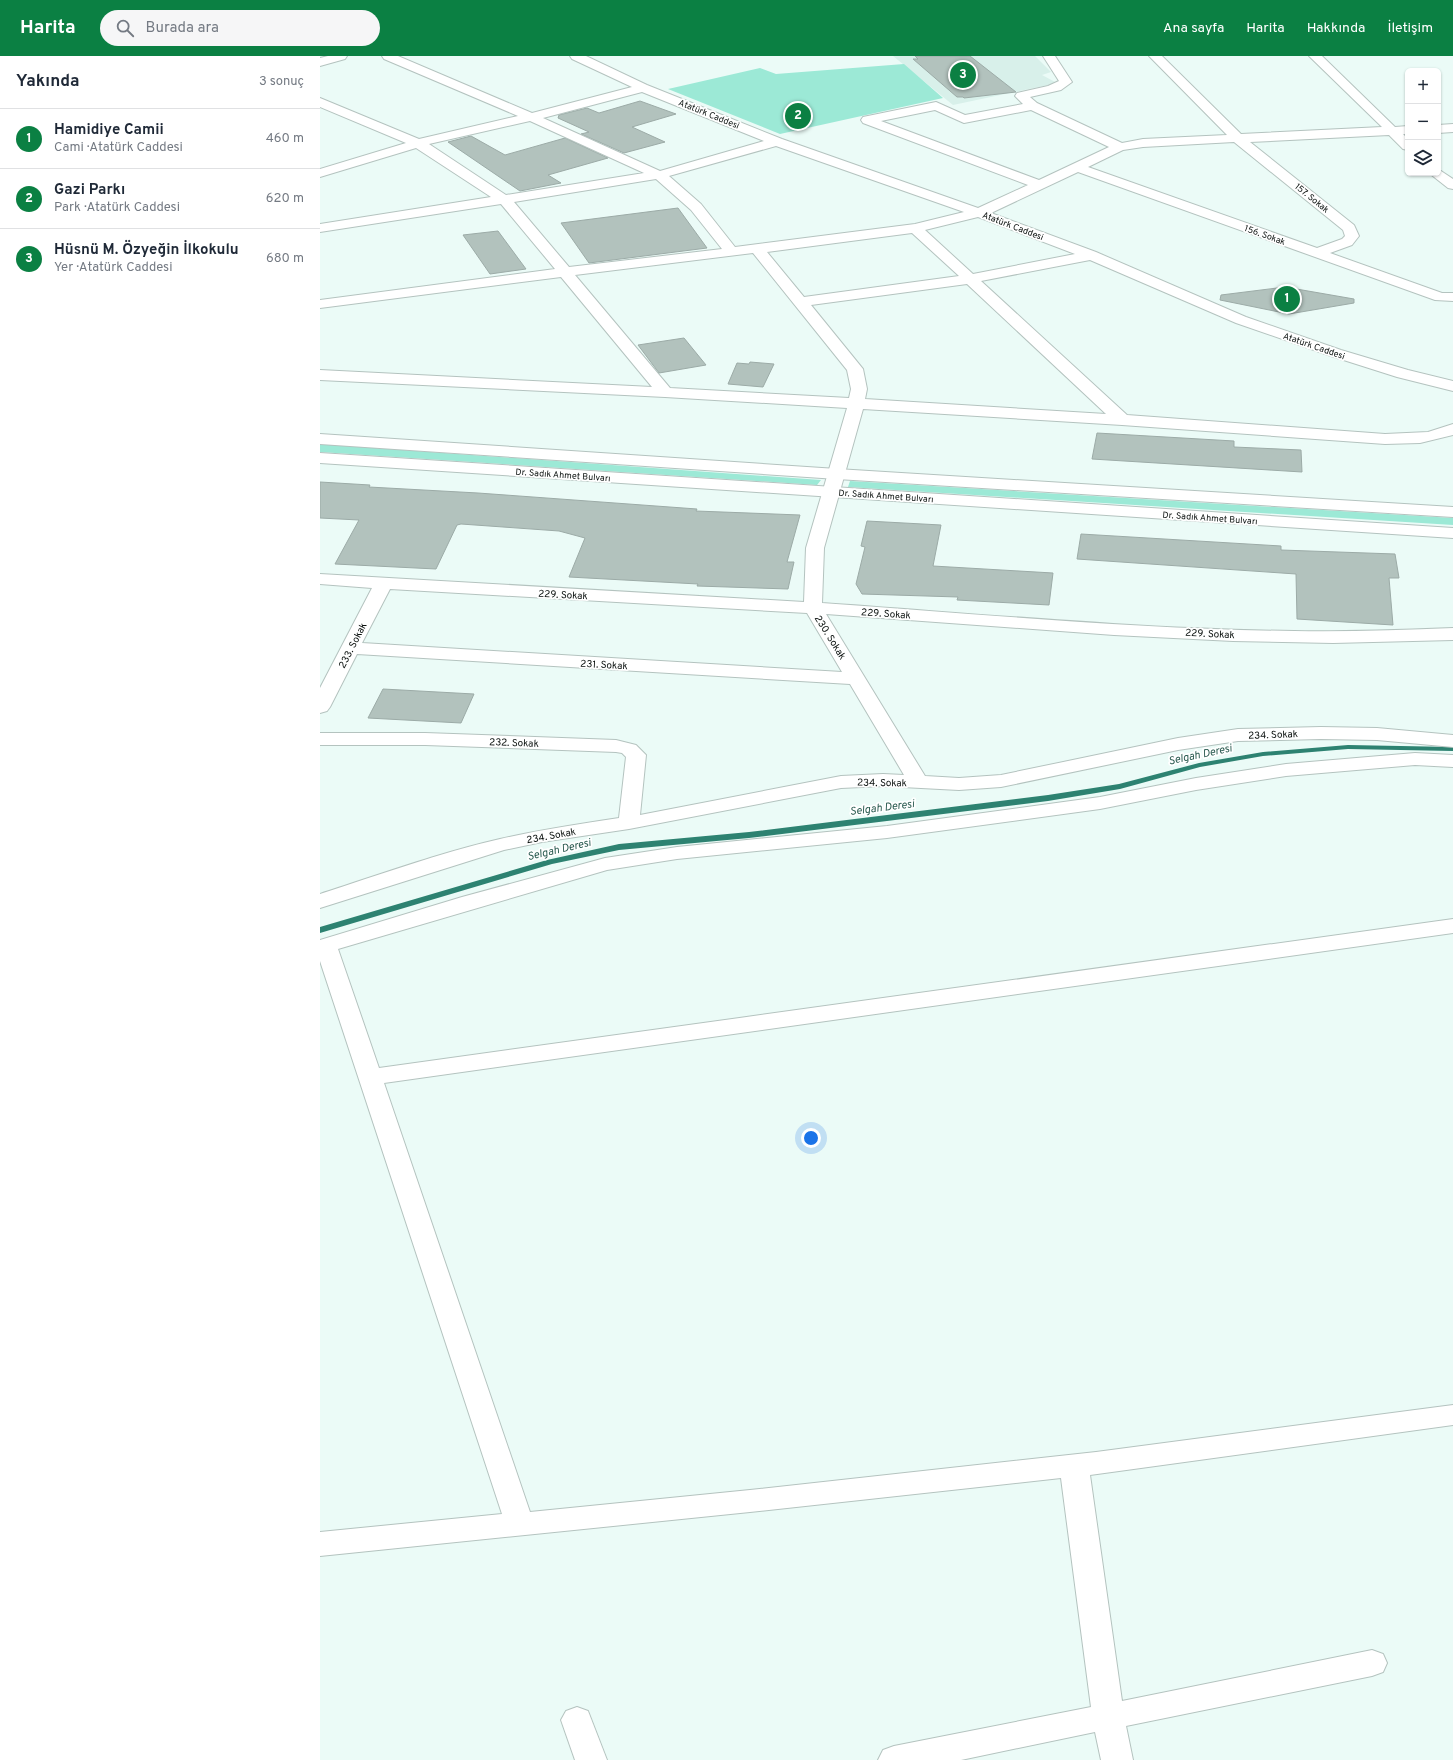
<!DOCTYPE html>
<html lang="tr">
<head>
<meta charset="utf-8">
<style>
	:root { --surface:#fff; --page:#f6f6f7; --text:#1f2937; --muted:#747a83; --line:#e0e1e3; --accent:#0b8043 }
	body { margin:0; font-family:Overpass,sans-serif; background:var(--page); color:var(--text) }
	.controls { position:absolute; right:12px; top:12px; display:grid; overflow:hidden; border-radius:6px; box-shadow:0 1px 3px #0004 }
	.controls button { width:36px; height:36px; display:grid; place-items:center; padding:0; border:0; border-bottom:1px solid var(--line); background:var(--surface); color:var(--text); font:20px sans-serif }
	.you { position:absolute; left:491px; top:1082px; width:14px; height:14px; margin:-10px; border:3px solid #fff; border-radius:50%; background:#1a73e8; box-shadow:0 0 0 6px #1a73e833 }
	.badge { display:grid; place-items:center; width:26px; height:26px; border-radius:50%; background:var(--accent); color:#fff; font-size:13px; font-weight:700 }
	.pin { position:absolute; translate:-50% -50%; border:2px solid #fff; box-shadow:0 1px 4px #0006 }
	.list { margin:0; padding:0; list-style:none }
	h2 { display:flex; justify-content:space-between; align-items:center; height:52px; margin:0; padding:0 16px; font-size:17px }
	h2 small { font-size:13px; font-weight:400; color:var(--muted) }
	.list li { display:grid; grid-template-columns:26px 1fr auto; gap:12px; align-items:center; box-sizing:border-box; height:60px; padding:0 16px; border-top:1px solid var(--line) }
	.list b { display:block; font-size:15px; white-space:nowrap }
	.list p { margin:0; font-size:13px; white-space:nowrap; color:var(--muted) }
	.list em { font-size:13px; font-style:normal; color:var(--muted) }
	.icon { flex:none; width:22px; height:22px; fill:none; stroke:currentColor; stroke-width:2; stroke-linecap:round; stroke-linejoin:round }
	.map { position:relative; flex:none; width:1133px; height:1704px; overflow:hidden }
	header { display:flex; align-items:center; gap:24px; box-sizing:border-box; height:56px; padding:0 20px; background:var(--accent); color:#fff }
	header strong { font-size:19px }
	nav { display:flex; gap:22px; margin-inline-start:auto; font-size:14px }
	.search { width:280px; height:36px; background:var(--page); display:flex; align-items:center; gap:10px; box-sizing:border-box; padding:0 14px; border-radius:22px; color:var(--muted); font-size:15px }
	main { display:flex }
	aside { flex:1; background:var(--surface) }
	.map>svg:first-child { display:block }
	.built { fill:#d8f0ea }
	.green { fill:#9ce9d6 }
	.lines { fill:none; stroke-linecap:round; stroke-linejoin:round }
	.stream { fill:#2d8271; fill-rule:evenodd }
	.building { fill:#b2c2bd; stroke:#9caba7 }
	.minor-casing { stroke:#b4c3bf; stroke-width:2 }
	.major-casing { stroke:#b4c3bf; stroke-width:2 }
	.minor { fill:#fff; fill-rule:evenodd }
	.major { fill:#fff; fill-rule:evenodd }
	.labels { text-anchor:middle; stroke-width:3.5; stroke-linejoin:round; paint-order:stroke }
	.far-street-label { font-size:9px; fill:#0b110f; stroke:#fff }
	.street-label { font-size:10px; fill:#0b110f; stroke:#fff }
	.water-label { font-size:11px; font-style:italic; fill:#295a4f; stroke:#fff }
</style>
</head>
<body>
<header>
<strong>Harita</strong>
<div class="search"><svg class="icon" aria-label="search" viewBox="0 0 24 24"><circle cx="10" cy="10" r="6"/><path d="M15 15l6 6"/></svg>Burada ara</div>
<nav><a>Ana sayfa</a><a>Harita</a><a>Hakkında</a><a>İletişim</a></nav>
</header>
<main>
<aside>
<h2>Yakında<small>3 sonuç</small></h2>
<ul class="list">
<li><span class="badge">1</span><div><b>Hamidiye Camii</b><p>Cami · Atatürk Caddesi</p></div><em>460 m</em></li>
<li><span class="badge">2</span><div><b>Gazi Parkı</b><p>Park · Atatürk Caddesi</p></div><em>620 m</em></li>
<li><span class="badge">3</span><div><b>Hüsnü M. Özyeğin İlkokulu</b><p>Yer · Atatürk Caddesi</p></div><em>680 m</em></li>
</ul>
</aside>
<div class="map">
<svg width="1133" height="1704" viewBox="0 0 1133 1704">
	<rect width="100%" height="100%" fill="#ebfbf7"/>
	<!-- built -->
	<polygon class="built" points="573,0 715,0 731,16 722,19 737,27 633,49"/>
	<!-- green -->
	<g class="green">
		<polygon points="584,8 623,42 460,78 348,33 440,12 456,18"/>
		<polygon points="0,388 501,424 497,429 0,396"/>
		<polygon points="530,425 1133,462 1133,469 528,431"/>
	</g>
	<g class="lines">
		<!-- stream -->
		<polygon class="stream" points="1028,689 1133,691 1133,695 1028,693 943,700 880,711 800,733 728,745 429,782 299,794 232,808 0,877 0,871 227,804 299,788 429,776 728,739 799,728 879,707 943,696"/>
	</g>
	<!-- building -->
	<g class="building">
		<polygon points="595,0 650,0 696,36 644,42 643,41 637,41 593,3 598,3"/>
		<polygon points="320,45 356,58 312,71 345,86 304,97 261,78 269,76 238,62 239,59 267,52 279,57"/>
		<polygon points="151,80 185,99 245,82 288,102 228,119 241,127 200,135 128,86"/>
		<polygon points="358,152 387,192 269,207 241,167"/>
		<polygon points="178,175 206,213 170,218 143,179"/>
		<polygon points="965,231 1034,243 1034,247 969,258 900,244 901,239"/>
		<polygon points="364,282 386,309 339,317 318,289"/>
		<polygon points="430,306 454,308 443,331 408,328 417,307 429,308"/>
		<polygon points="777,377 914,385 914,391 981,394 982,416 772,403"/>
		<polygon points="0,426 50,429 49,431 158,437 377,453 376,455 480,459 467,506 474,506 468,533 377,530 378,528 249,521 265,482 239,475 141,468 137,469 116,513 15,508 39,464 0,462"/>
		<polygon points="547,465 621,469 613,510 733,517 729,549 637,544 638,541 542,538 536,528 545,491 541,490"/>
		<polygon points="761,478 961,490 961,494 1075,498 1079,522 1069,522 1073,569 977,563 976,518 757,503"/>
		<polygon points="63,633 154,638 141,667 48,662"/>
	</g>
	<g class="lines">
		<!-- minor casing -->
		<g class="minor-casing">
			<g id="minor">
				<polygon points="8,0 27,0 25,3 0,10 0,2"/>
				<path d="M 62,0 L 78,0 L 212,57 L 312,31 L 252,3 L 250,0 L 266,0 L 327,29 L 462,83 L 658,152 L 708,129 L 543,67 L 541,64 L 543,61 L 616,46 L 645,59 L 703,48 L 695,40 L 697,37 L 728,30 L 739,25 L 723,0 L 735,0 L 752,26 L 741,34 L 710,41 L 717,47 L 802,87 L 823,83 L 907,79 L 829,0 L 842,0 L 921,78 L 1062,71 L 989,0 L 1002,0 L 1075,71 L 1088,70 L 1088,78 L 1083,78 L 1088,83 L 1088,94 L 1083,93 L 1069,79 L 930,86 L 1034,169 L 1039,180 L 1032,189 L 1010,197 L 1122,237 L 1133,237 L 1133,245 L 1115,244 L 758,116 L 671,157 L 776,196 L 926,261 L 1021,294 L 1088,314 L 1133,325 L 1133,335 L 1077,321 L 1011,300 L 916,267 L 770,204 L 661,225 L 807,359 L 1065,378 L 1108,376 L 1133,368 L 1133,379 L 1100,387 L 1065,388 L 802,369 L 543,353 L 504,492 L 502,547 C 659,558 817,573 974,575 C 1027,576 1080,574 1133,572 L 1133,584 L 1013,587 L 913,585 L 794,579 L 506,558 L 605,720 L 639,722 L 681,719 L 858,682 L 918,673 L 1001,671 L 1057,672 L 1133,679 L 1133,691 L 1057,684 L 1001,683 L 918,685 L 858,694 L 681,731 L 639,734 L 563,730 L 521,732 L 309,773 L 222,786 L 184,794 L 0,852 L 0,838 C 59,819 119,797 180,783 C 219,774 259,768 299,762 L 306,701 L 302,697 L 296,696 L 105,689 L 0,689 L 0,677 L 105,677 L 296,684 L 316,689 L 326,699 L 320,759 L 521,720 L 563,718 L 584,719 L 530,628 L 37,598 L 10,651 L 7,655 L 0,657 L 0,632 L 52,532 L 0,528 L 0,518 L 484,546 L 486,492 L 527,352 L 345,341 L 0,324 L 0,314 L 332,331 L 241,221 L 0,252 L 0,244 L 235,213 L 181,148 L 0,176 L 0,168 L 171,141 L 96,92 L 0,121 L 0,113 L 86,87 L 0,51 L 0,42 L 99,83 L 198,60 L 64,3 ZM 322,36 L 444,85 L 340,115 L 223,62 ZM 615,54 L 644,67 L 711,54 L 789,91 L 719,124 L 561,65 ZM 210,65 L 324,117 L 186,139 L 109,88 ZM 914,86 L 1023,174 L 1025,180 L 1022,183 L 997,192 L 768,111 L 803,94 L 823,91 ZM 456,90 L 644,156 L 595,168 L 415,191 L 381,148 L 349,120 ZM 336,123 L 371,154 L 402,193 L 249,211 L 194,146 ZM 658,161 L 755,198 L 653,218 L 605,174 ZM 592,177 L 639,220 L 484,241 L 447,196 ZM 433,197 L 527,314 L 531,333 L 529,342 L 350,332 L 255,219 ZM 647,228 L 786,358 L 545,343 L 547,333 L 543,313 L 491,249 ZM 70,533 L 487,557 L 522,616 L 42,587 Z"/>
				<polygon points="1133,68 1133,76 1118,77 1118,69"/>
				<polygon points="1118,113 1133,123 1133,133 1128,132 1109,117 1118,117"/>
				<polygon points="1095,697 1133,699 1133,711 1095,709 966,720 876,734 780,753 567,782 357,803 287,814 18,893 59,1012 1133,863 1133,877 64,1027 210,1456 430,1434 776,1396 1133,1349 1133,1369 770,1419 802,1645 1052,1594 1063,1598 1067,1607 1063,1616 1052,1620 806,1670 813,1704 781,1704 775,1676 641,1704 558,1704 563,1694 574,1690 771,1651 741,1422 430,1456 0,1500 0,1476 182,1458 0,905 0,884 142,841 285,802 357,791 567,770 780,741 876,722 966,708"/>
				<polygon points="257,1651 268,1655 287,1704 255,1704 241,1664 246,1655"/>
			</g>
		</g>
		<!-- major casing -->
		<g class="major-casing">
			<g id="major">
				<polygon points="0,378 517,413 1133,451 1133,461 517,423 0,388"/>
				<polygon points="0,397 1133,472 1133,482 0,407"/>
			</g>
		</g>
		<!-- minor -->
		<use href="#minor" class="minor"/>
		<!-- major -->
		<use href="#major" class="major"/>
	</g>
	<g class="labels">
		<!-- far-street labels -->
		<g class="far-street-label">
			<text transform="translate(389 58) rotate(22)" y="3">Atatürk Caddesi</text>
			<text transform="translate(992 142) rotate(39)" y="3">157. Sokak</text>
			<text transform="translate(693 170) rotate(21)" y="3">Atatürk Caddesi</text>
			<text transform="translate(945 179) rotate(20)" y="3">156. Sokak</text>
			<text transform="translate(994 290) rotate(19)" y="3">Atatürk Caddesi</text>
			<text transform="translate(243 419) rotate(4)" y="3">Dr. Sadık Ahmet Bulvarı</text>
			<text transform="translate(566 440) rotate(4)" y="3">Dr. Sadık Ahmet Bulvarı</text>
			<text transform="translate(890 462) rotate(4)" y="3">Dr. Sadık Ahmet Bulvarı</text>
		</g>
		<!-- street labels -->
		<g class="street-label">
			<text transform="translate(243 538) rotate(3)" y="4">229. Sokak</text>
			<text transform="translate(566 557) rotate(4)" y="4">229. Sokak</text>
			<text transform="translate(890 577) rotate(3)" y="4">229. Sokak</text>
			<text transform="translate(511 581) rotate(58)" y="4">230. Sokak</text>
			<text transform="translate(32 589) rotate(-63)" y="4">233. Sokak</text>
			<text transform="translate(284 608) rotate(3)" y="4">231. Sokak</text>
			<text transform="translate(953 678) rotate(-2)" y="4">234. Sokak</text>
			<text transform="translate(194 686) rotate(2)" y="4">232. Sokak</text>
			<text transform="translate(562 726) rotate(1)" y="4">234. Sokak</text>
			<text transform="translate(231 779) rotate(-10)" y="4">234. Sokak</text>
		</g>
		<!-- water labels -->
		<g class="water-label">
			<text transform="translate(880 698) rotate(-12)" y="4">Selgah Deresi</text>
			<text transform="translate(562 751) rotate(-7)" y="4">Selgah Deresi</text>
			<text transform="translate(239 793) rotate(-13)" y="4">Selgah Deresi</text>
		</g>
	</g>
</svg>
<div class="controls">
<button>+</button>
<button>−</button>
<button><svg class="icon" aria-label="layers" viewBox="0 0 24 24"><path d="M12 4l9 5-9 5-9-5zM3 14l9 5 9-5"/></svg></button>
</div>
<div class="you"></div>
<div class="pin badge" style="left:967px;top:243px">1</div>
<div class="pin badge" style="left:478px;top:60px">2</div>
<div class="pin badge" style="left:643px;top:19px">3</div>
</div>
</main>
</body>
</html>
